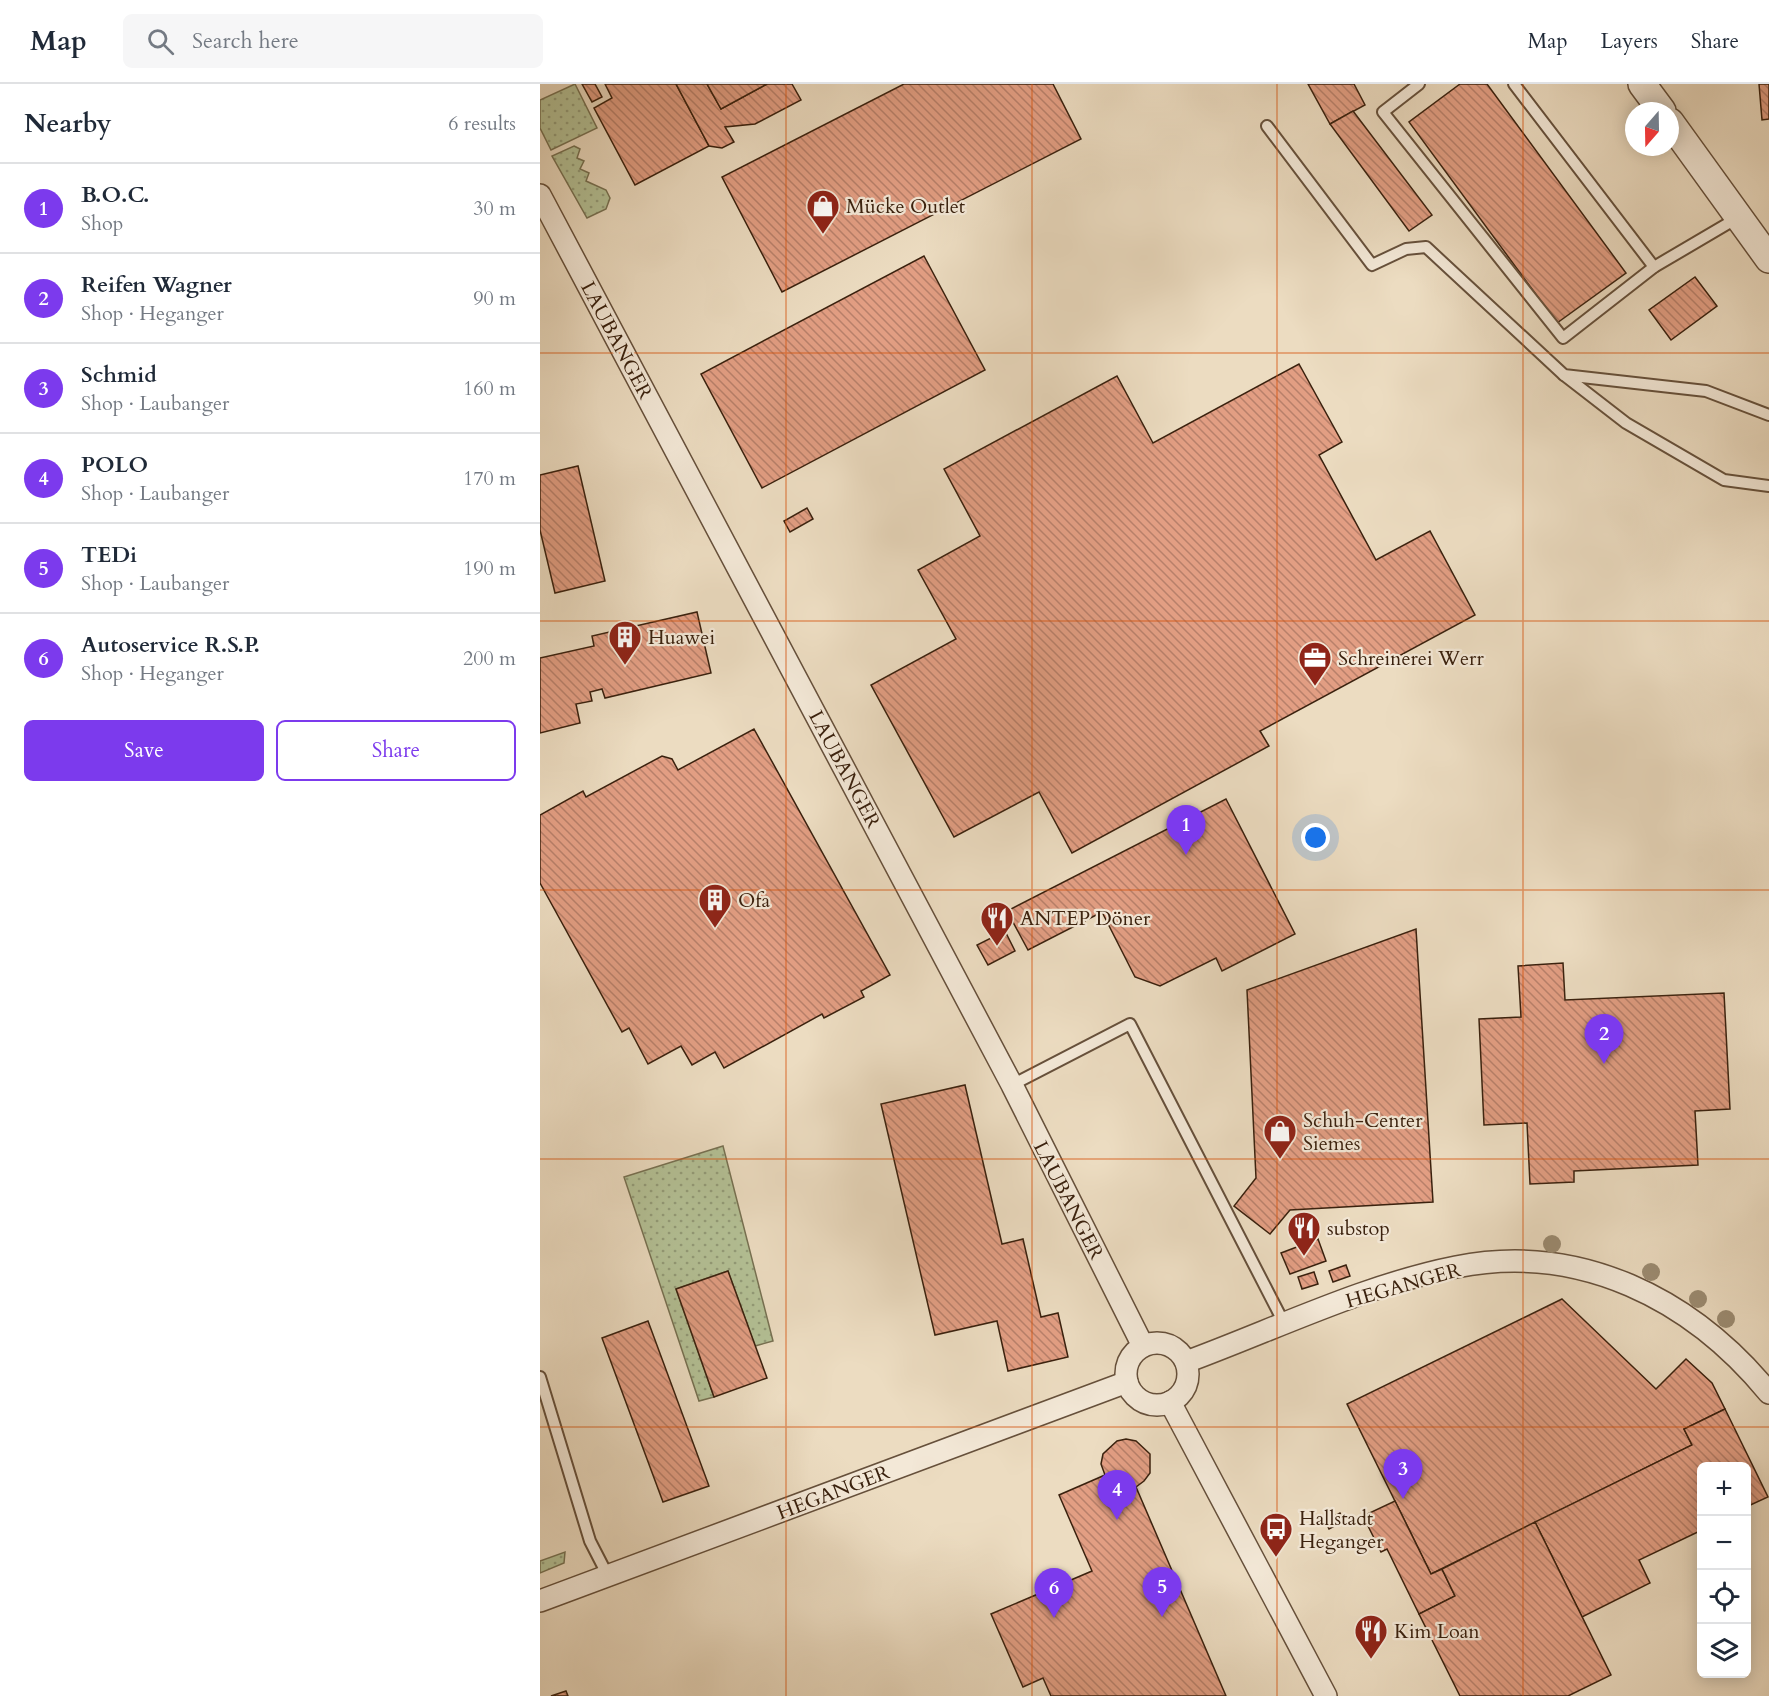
<!DOCTYPE html>
<html lang="en">
<head>
<meta charset="utf-8">
<style>
	:root { --surface:#fff; --page:#f6f6f7; --text:#1f2937; --muted:#747a83; --line:#e0e1e3; --accent:#7c3aed }
	body { margin:0; font-family:Cardo,serif; background:var(--page); color:var(--text) }
	.controls { position:absolute; right:18px; bottom:18px; display:grid; overflow:hidden; border-radius:9px; box-shadow:0 3px 15px #0003 }
	.controls button { width:54px; height:54px; display:grid; place-items:center; padding:0; border:0; border-bottom:2px solid var(--line); background:var(--surface); color:var(--text); font:30px sans-serif }
	.compass { position:absolute; left:1085px; top:18px; width:54px; height:54px; border-radius:50%; background:var(--surface); box-shadow:0 3px 15px #0003; rotate:200deg }
	.you { position:absolute; left:776px; top:754px; width:21px; height:21px; margin:-15px; border:4px solid #fff; border-radius:50%; background:#1a73e8; box-shadow:0 0 0 9px #1a73e833 }
	.badge { display:grid; place-items:center; width:39px; height:39px; border-radius:50%; background:var(--accent); color:#fff; font-size:20px; font-weight:700 }
	.pin { position:absolute; translate:-50% -50px; filter:drop-shadow(0 2px 3px #0008) }
	.pin::after { content:''; position:absolute; top:32px; width:21px; height:18px; background:inherit; clip-path:polygon(0 0,100% 0,50% 100%) }
	.list { margin:0; padding:0; list-style:none }
	h2 { display:flex; justify-content:space-between; align-items:center; height:78px; margin:0; padding:0 24px; font-size:26px }
	h2 small { font-size:20px; font-weight:400; color:var(--muted) }
	.list li { display:grid; grid-template-columns:39px 1fr auto; gap:18px; align-items:center; box-sizing:border-box; height:90px; padding:0 24px; border-top:2px solid var(--line) }
	.list b { display:block; font-size:22px; white-space:nowrap }
	.list p { margin:0; font-size:20px; white-space:nowrap; color:var(--muted) }
	.list em { font-size:20px; font-style:normal; color:var(--muted) }
	.actions { display:flex; gap:12px; padding:18px 24px }
	.actions a { flex:1; padding:14px 0; border:2px solid var(--accent); border-radius:9px; text-align:center; font-size:21px; color:var(--accent) }
	.actions .main { background:var(--accent); color:#fff }
	.icon { flex:none; width:33px; height:33px; fill:none; stroke:currentColor; stroke-width:2; stroke-linecap:round; stroke-linejoin:round }
	.map { position:relative; flex:none; width:1229px; height:1612px; overflow:hidden }
	header { display:flex; align-items:center; gap:36px; box-sizing:border-box; height:84px; padding:0 30px; background:var(--surface); border-bottom:2px solid var(--line) }
	header strong { font-size:28px }
	nav { display:flex; gap:33px; margin-inline-start:auto; font-size:21px }
	.search { width:420px; height:54px; background:var(--page); display:flex; align-items:center; gap:15px; box-sizing:border-box; padding:0 21px; border-radius:9px; color:var(--muted); font-size:22px }
	main { display:flex }
	aside { flex:1; background:var(--surface) }
	.map>svg:first-child { display:block }
	.grass { fill:url(#grass-dots); stroke:#777152; stroke-width:1.5 }
	.building { fill:url(#building-back-hatch); stroke:#3a210e; stroke-width:1.5 }
	.lines { fill:none; stroke-linecap:round; stroke-linejoin:round }
	.service-casing { stroke:#66503b; stroke-width:14 }
	.minor-casing { stroke:#66503b; stroke-width:24 }
	.tertiary-casing { stroke:#66503b; stroke-width:30 }
	.service { stroke:#f3e8d7; stroke-width:10 }
	.minor { stroke:#f3e8d7; stroke-width:21 }
	.tertiary { stroke:#f3e8d7; stroke-width:27 }
	.tree { fill:#9b8b71 }
	.grid { fill:none; stroke:#d7530c; stroke-width:1.5; stroke-opacity:0.55 }
	.labels { text-anchor:middle; stroke-width:4.5; stroke-linejoin:round; paint-order:stroke }
	.poi-label { font-size:20px; fill:#3a210e; stroke:#f3e8d7; text-anchor:start }
	.street-label { font-size:20px; fill:#3a210e; stroke:#f3e8d7 }
</style>
</head>
<body>
<header>
<strong>Map</strong>
<div class="search"><svg class="icon" aria-label="search" viewBox="0 0 24 24"><circle cx="10" cy="10" r="6"/><path d="M15 15l6 6"/></svg>Search here</div>
<nav><a>Map</a><a>Layers</a><a>Share</a></nav>
</header>
<main>
<aside>
<h2>Nearby<small>6 results</small></h2>
<ul class="list">
<li><span class="badge">1</span><div><b>B.O.C.</b><p>Shop</p></div><em>30 m</em></li>
<li><span class="badge">2</span><div><b>Reifen Wagner</b><p>Shop · Heganger</p></div><em>90 m</em></li>
<li><span class="badge">3</span><div><b>Schmid</b><p>Shop · Laubanger</p></div><em>160 m</em></li>
<li><span class="badge">4</span><div><b>POLO</b><p>Shop · Laubanger</p></div><em>170 m</em></li>
<li><span class="badge">5</span><div><b>TEDi</b><p>Shop · Laubanger</p></div><em>190 m</em></li>
<li><span class="badge">6</span><div><b>Autoservice R.S.P.</b><p>Shop · Heganger</p></div><em>200 m</em></li>
</ul>
<div class="actions"><a class="main">Save</a><a>Share</a></div>
</aside>
<div class="map">
<svg width="1229" height="1612" viewBox="0 0 1229 1612">
	<defs>
		<pattern id="grass-dots" width="8" height="8" patternUnits="userSpaceOnUse" patternTransform="scale(1.5)"><rect width="8" height="8" fill="#b4c196"/><path d="M2 2h.1M6 6h.1" fill="none" stroke="#939c79" stroke-width="1.8" stroke-linecap="round"/></pattern>
		<pattern id="building-back-hatch" width="6" height="6" patternUnits="userSpaceOnUse" patternTransform="scale(1.5)"><rect width="6" height="6" fill="#e29e83"/><path d="M-1 5l2 2M0 0l6 6M5-1l2 2" fill="none" stroke="#b8806a"/></pattern>
	</defs>
	<rect width="100%" height="100%" fill="#ecdcc1"/>
	<filter id="stains"><feTurbulence type="fractalNoise" baseFrequency=".00333" numOctaves="4"/><feColorMatrix values="0 0 0 0 .2 0 0 0 0 .09 0 0 0 0 .02 0 0 0 .5 -.17"/></filter>
	<radialGradient id="worn" r=".72"><stop offset=".6" stop-color="#630" stop-opacity="0"/><stop offset="1" stop-color="#630" stop-opacity=".3"/></radialGradient>
	<!-- grass -->
	<g class="grass">
		<polygon points="35,0 57,44 11,66 0,44 0,16"/>
		<polygon points="34,62 40,65 37,74 44,77 40,85 49,89 46,97 66,106 70,114 66,125 47,134 12,72"/>
		<polygon points="183,1062 233,1257 215,1262 188,1187 136,1205 174,1313 159,1317 84,1093"/>
		<polygon points="25,1468 24,1479 0,1489 0,1477"/>
	</g>
	<!-- building -->
	<g class="building">
		<polygon points="42,0 55,0 62,13 52,18"/>
		<polygon points="65,0 136,0 169,62 95,101 54,24 72,14"/>
		<polygon points="136,0 167,0 181,25 227,0 252,0 261,16 215,40 185,43 194,58 182,64 169,62"/>
		<polygon points="167,0 227,0 181,25"/>
		<polygon points="364,0 513,0 541,55 242,208 182,93"/>
		<polygon points="768,0 814,0 825,21 790,40"/>
		<polygon points="920,0 947,0 1086,189 1017,239 869,38"/>
		<polygon points="1219,0 1229,0 1229,35 1222,36"/>
		<polygon points="813,27 892,131 869,147 790,40"/>
		<polygon points="384,172 445,286 222,404 161,290"/>
		<polygon points="1155,193 1177,222 1131,256 1109,226"/>
		<polygon points="759,280 802,358 779,371 836,476 890,447 935,531 720,647 729,662 532,769 499,708 414,753 331,601 416,555 378,486 440,452 404,385 577,292 613,359"/>
		<polygon points="38,382 65,497 15,509 0,446 0,391"/>
		<polygon points="267,424 273,435 250,448 244,437"/>
		<polygon points="157,528 171,589 65,614 62,605 50,608 52,617 36,620 40,639 0,649 0,574 54,562 52,552"/>
		<polygon points="214,645 350,891 321,907 324,913 284,934 282,930 184,984 175,968 152,981 141,962 108,980 89,944 82,948 0,799 0,731 43,707 46,713 122,672 132,675 138,686"/>
		<polygon points="686,715 755,850 682,887 676,874 620,902 595,893 562,828 488,866 467,827"/>
		<polygon points="876,845 893,1118 750,1126 730,1150 694,1122 716,1094 707,906"/>
		<polygon points="465,847 475,867 448,881 437,861"/>
		<polygon points="1023,879 1025,916 1184,909 1190,1025 1155,1027 1158,1081 1034,1087 1034,1098 990,1100 987,1039 944,1041 939,935 981,933 978,882"/>
		<polygon points="425,1001 462,1160 483,1155 501,1233 518,1229 528,1273 468,1287 457,1237 395,1251 341,1020"/>
		<polygon points="778,1155 786,1177 750,1190 741,1169"/>
		<polygon points="806,1181 810,1192 793,1198 789,1187"/>
		<polygon points="188,1187 227,1294 174,1313 136,1205"/>
		<polygon points="774,1188 778,1200 762,1205 758,1193"/>
		<polygon points="1022,1215 1116,1305 1146,1275 1172,1299 1185,1325 1144,1345 1152,1361 891,1490 807,1320"/>
		<polygon points="108,1237 169,1402 123,1418 62,1254"/>
		<polygon points="1185,1325 1228,1413 1206,1423 1206,1382 1162,1382 1162,1446 1099,1476 1110,1499 1042,1533 995,1438 1152,1361 1144,1345"/>
		<polygon points="586,1355 596,1357 610,1370 610,1389 604,1397 596,1403 686,1612 511,1612 503,1594 483,1603 451,1530 552,1487 519,1411 565,1391 561,1380 563,1370 577,1357"/>
		<polygon points="855,1417 891,1490 902,1485 915,1512 879,1530 847,1465 841,1468 823,1432"/>
		<polygon points="800,1429 804,1437 789,1445 785,1437"/>
		<polygon points="995,1438 1071,1591 1028,1612 920,1612 879,1530 915,1512 902,1485"/>
		<polygon points="26,1607 28,1612 11,1612"/>
	</g>
	<g class="lines">
		<!-- service casing -->
		<g class="service-casing">
			<g id="service">
				<polyline points="879,0 843,28 1023,254 1114,183 1199,133"/>
				<polyline points="974,0 1114,183"/>
				<polyline points="727,42 832,181 866,165 886,163 1024,291 1166,307 1229,331"/>
				<polyline points="1024,291 1086,339 1184,396 1229,402"/>
				<polyline points="472,1001 590,940 745,1241"/>
				<polyline points="0,1293 50,1457 68,1492"/>
			</g>
		</g>
		<!-- minor casing -->
		<g class="minor-casing">
			<g id="minor">
				<polyline points="0,111 472,1001 603,1262"/>
				<circle cx="617" cy="1290" r="31"/>
				<path d="M 646,1278 C 733,1246 825,1201 916,1183 C 1040,1158 1152,1215 1229,1309"/>
				<polyline points="630,1318 786,1612"/>
				<polyline points="0,1517 587,1298"/>
			</g>
		</g>
		<!-- tertiary casing -->
		<g class="tertiary-casing">
			<g id="tertiary">
				<polyline points="1102,0 1122,27"/>
				<polyline points="1130,38 1229,175"/>
			</g>
		</g>
		<!-- service -->
		<use href="#service" class="service"/>
		<!-- minor -->
		<use href="#minor" class="minor"/>
		<!-- tertiary -->
		<use href="#tertiary" class="tertiary"/>
	</g>
	<!-- trees -->
	<g class="tree">
		<circle cx="1012" cy="1160" r="9"/>
		<circle cx="1111" cy="1188" r="9"/>
		<circle cx="1158" cy="1215" r="9"/>
		<circle cx="1186" cy="1235" r="9"/>
	</g>
	<!-- grid -->
	<path class="grid" d="M 246,0 L 246,1612M 492,0 L 492,1612M 737,0 L 737,1612M 983,0 L 983,1612M 0,269 L 1229,269M 0,537 L 1229,537M 0,806 L 1229,806M 0,1075 L 1229,1075M 0,1343 L 1229,1343"/>
	<!-- icons -->
	<defs>
		<g id="shop-pin" transform="scale(1.725)"><path d="M0 17L-7.5 6A9.5 9.5 0 1 1 7.5 6Z" fill="#8f2418" stroke="#f3e8d7"/><path d="M-5-2.5h2.3a2.7 3.5 0 0 1 5.4 0H5L5.5 6h-11ZM-1.5-2.5h3a1.5 2.3 0 0 0-3 0Z" fill="#fff"/></g>
		<g id="building-pin" transform="scale(1.725)"><path d="M0 17L-7.5 6A9.5 9.5 0 1 1 7.5 6Z" fill="#8f2418" stroke="#f3e8d7"/><path d="M-4-6H4V6H1V3H-1V6H-4ZM-2.5-4.3h1.7v1.8h-1.7ZM.8-4.3h1.7v1.8H.8ZM-2.5-1h1.7V.8h-1.7ZM.8-1h1.7V.8H.8Z" fill="#fff"/></g>
		<g id="office-pin" transform="scale(1.725)"><path d="M0 17L-7.5 6A9.5 9.5 0 1 1 7.5 6Z" fill="#8f2418" stroke="#f3e8d7"/><path d="M-6-3h4V-5.5h4V-3h4V5H-6ZM-1-4.5V-3h2v-1.5ZM-6 0V1H6V0Z" fill="#fff"/></g>
		<g id="restaurant-pin" transform="scale(1.725)"><path d="M0 17L-7.5 6A9.5 9.5 0 1 1 7.5 6Z" fill="#8f2418" stroke="#f3e8d7"/><path d="M-5-6h1v4h1v-4h1v4h1v-4h1v5L-1.5 .5V6h-2V.5L-5-1ZM5-6V6H3V1.5H1.5Q1.5-4 5-6Z" fill="#fff"/></g>
		<g id="bus-pin" transform="scale(1.725)"><path d="M0 17L-7.5 6A9.5 9.5 0 1 1 7.5 6Z" fill="#8f2418" stroke="#f3e8d7"/><path d="M-5-6H5V4H4V6H2V4H-2V6H-4V4H-5ZM-3.5-4V0h7V-4ZM-3.5 1.2v1.5H-2V1.2ZM2 1.2v1.5H3.5V1.2Z" fill="#fff"/></g>
	</defs>
	<g fill-rule="evenodd">
		<use href="#shop-pin" x="283" y="122"/>
		<use href="#building-pin" x="85" y="553"/>
		<use href="#office-pin" x="775" y="574"/>
		<use href="#building-pin" x="175" y="816"/>
		<use href="#restaurant-pin" x="457" y="834"/>
		<use href="#shop-pin" x="740" y="1047"/>
		<use href="#restaurant-pin" x="764" y="1144"/>
		<use href="#bus-pin" x="736" y="1445"/>
		<use href="#restaurant-pin" x="831" y="1547"/>
	</g>
	<g class="labels">
		<!-- poi labels -->
		<g class="poi-label">
			<text x="306" y="129">Mücke Outlet</text>
			<text x="108" y="560">Huawei</text>
			<text x="798" y="581">Schreinerei Werr</text>
			<text x="198" y="823">Ofa</text>
			<text x="480" y="841">ANTEP Döner</text>
			<text x="763" y="1043">Schuh-Center<tspan x="763" dy="23">Siemes</tspan></text>
			<text x="787" y="1151">substop</text>
			<text x="759" y="1441">Hallstadt<tspan x="759" dy="23">Heganger</tspan></text>
			<text x="854" y="1554">Kim Loan</text>
		</g>
		<!-- street labels -->
		<g class="street-label">
			<text transform="translate(77 256) rotate(62)" y="7">LAUBANGER</text>
			<text transform="translate(305 685) rotate(62)" y="7">LAUBANGER</text>
			<text transform="translate(529 1116) rotate(63)" y="7">LAUBANGER</text>
			<text transform="translate(863 1201) rotate(-16)" y="7">HEGANGER</text>
			<text transform="translate(293 1408) rotate(-21)" y="7">HEGANGER</text>
		</g>
	</g>
	<rect width="100%" height="100%" filter="url(#stains)"/>
	<rect width="100%" height="100%" fill="url(#worn)"/>
</svg>
<div class="controls">
<button>+</button>
<button>−</button>
<button><svg class="icon" aria-label="locate" viewBox="0 0 24 24"><circle cx="12" cy="12" r="6"/><path d="M12 2v4M12 18v4M2 12h4M18 12h4"/></svg></button>
<button><svg class="icon" aria-label="layers" viewBox="0 0 24 24"><path d="M12 4l9 5-9 5-9-5zM3 14l9 5 9-5"/></svg></button>
</div>
<svg class="compass" viewBox="-18 -18 36 36"><path d="M0-13l5 13h-10z" fill="#e53935"/><path d="M0 13l5-13h-10z" fill="#747a83"/></svg>
<div class="you"></div>
<div class="pin badge" style="left:646px;top:771px">1</div>
<div class="pin badge" style="left:1064px;top:980px">2</div>
<div class="pin badge" style="left:863px;top:1415px">3</div>
<div class="pin badge" style="left:577px;top:1436px">4</div>
<div class="pin badge" style="left:622px;top:1533px">5</div>
<div class="pin badge" style="left:514px;top:1534px">6</div>
</div>
</main>
</body>
</html>
